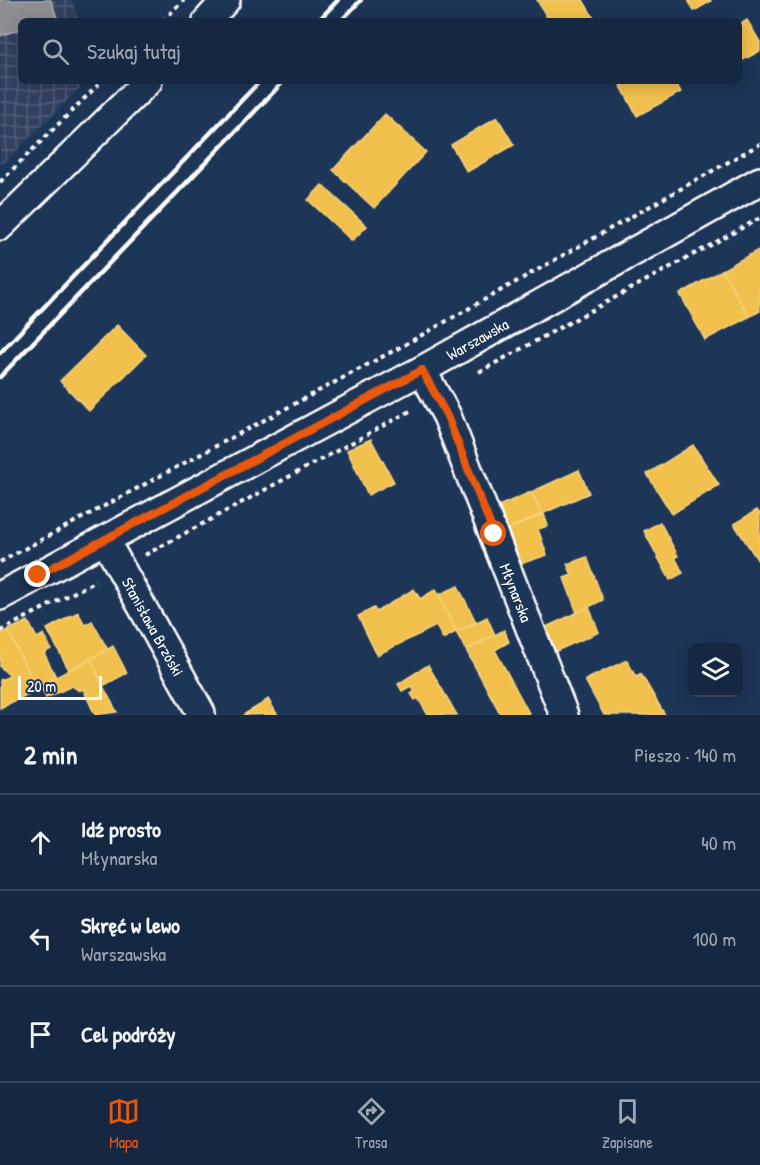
<!DOCTYPE html>
<html lang="pl">
<head>
<meta charset="utf-8">
<style>
	:root { --surface:#162841; --page:#1f3048; --text:#f1f3f6; --muted:#9ea6b1; --line:#35445a; --accent:#ea580c }
	body { margin:0; font-family:"Patrick Hand",sans-serif; background:var(--page); color:var(--text) }
	.controls { position:absolute; right:18px; bottom:18px; display:grid; overflow:hidden; border-radius:9px; box-shadow:0 3px 15px #0003 }
	.controls button { width:54px; height:54px; display:grid; place-items:center; padding:0; border:0; border-bottom:2px solid var(--line); background:var(--surface); color:var(--text); font:30px sans-serif }
	.scale { position:absolute; left:18px; bottom:15px; width:84px; box-sizing:border-box; padding-left:6px; border:3px solid #fff; border-top:0; font-size:16px; line-height:21px; white-space:nowrap; color:#fff; -webkit-text-stroke:4px #1d3557; paint-order:stroke }
	.stop { position:absolute; width:18px; height:18px; margin:-14px; border:4px solid #ea580c; border-radius:50%; background:#fff }
	.stop.end { background:#ea580c; border-color:#fff; box-shadow:0 2px 6px #0008 }
	.list { margin:0; padding:0; list-style:none }
	h2 { display:flex; justify-content:space-between; align-items:center; height:78px; margin:0; padding:0 24px; font-size:26px }
	h2 small { font-size:20px; font-weight:400; color:var(--muted) }
	.list li { display:grid; grid-template-columns:39px 1fr auto; gap:18px; align-items:center; box-sizing:border-box; height:96px; padding:0 24px; border-top:2px solid var(--line) }
	.list b { display:block; font-size:22px; white-space:nowrap }
	.list p { margin:0; font-size:20px; white-space:nowrap; color:var(--muted) }
	.list em { font-size:20px; font-style:normal; color:var(--muted) }
	.icon { flex:none; width:33px; height:33px; fill:none; stroke:currentColor; stroke-width:2; stroke-linecap:round; stroke-linejoin:round }
	.map { position:relative; flex:none; width:760px; height:715px; overflow:hidden }
	.search { position:absolute; background:var(--surface); box-shadow:0 3px 15px #0003; left:18px; right:18px; top:18px; height:66px; display:flex; align-items:center; gap:15px; box-sizing:border-box; padding:0 21px; border-radius:9px; color:var(--muted); font-size:22px }
	.sheet { height:366px; background:var(--surface) }
	nav { display:flex; justify-content:space-around; align-items:center; box-sizing:border-box; height:84px; border-top:2px solid var(--line); background:var(--surface); font-size:16px; color:var(--muted) }
	nav a { display:grid; justify-items:center; gap:3px }
	nav .on { color:var(--accent) }
	.map>svg:first-child { display:block }
	.industrial { fill:url(#industrial-grid) }
	.homes { fill:#f2c14e; stroke:#f6d483; stroke-width:1.5 }
	.industry { fill:#8d8d92; stroke:#afafb3; stroke-width:1.5 }
	.lines { fill:none; stroke-linecap:round; stroke-linejoin:round }
	.minor-casing { stroke:#fff; stroke-width:32 }
	.path { stroke:#fff; stroke-width:4; stroke-dasharray:4.5 4.5; stroke-linecap:butt }
	.minor { stroke:#1d3557; stroke-width:27 }
	.rail { stroke:#fff; stroke-width:4.5 }
	.route { stroke:#ea580c; stroke-width:8 }
	.labels { text-anchor:middle; stroke-width:6; stroke-linejoin:round; paint-order:stroke }
	.street-label { font-size:16px; fill:#fff; stroke:#1d3557 }
</style>
</head>
<body>
<div class="map">
<svg width="760" height="715" viewBox="0 0 760 715">
	<defs>
		<pattern id="industrial-grid" width="8" height="8" patternUnits="userSpaceOnUse" patternTransform="scale(1.5)"><rect width="8" height="8" fill="#31415f"/><path d="M0 4h8M4 0v8" fill="none" stroke="#505e77"/></pattern>
	</defs>
	<rect width="100%" height="100%" fill="#1d3557"/>
	<filter id="ink" filterUnits="userSpaceOnUse"><feTurbulence type="fractalNoise" baseFrequency=".0167" numOctaves="2"/><feDisplacementMap in="SourceGraphic" scale="12" xChannelSelector="R" yChannelSelector="G"/><feConvolveMatrix kernelMatrix="1 2 1 2 8 2 1 2 1" color-interpolation-filters="sRGB"/></filter>
	<g filter="url(#ink)">
		<!-- industrial -->
		<polygon class="industrial" points="0,0 72,0 79,21 21,21 21,81 87,81 0,167"/>
		<!-- homes -->
		<g class="homes">
			<polygon points="537,0 583,0 595,20 549,21"/>
			<polygon points="688,0 710,0 711,1 694,11"/>
			<polygon points="747,20 760,42 760,51 743,60 739,53 739,25"/>
			<polygon points="618,81 675,81 681,92 637,116"/>
			<polygon points="385,114 426,152 374,208 333,170"/>
			<polygon points="497,117 514,145 467,172 451,145"/>
			<polygon points="322,185 367,226 352,241 308,200"/>
			<polygon points="760,249 760,311 749,317 722,270"/>
			<polygon points="722,270 749,317 705,340 680,294"/>
			<polygon points="117,325 146,355 89,411 60,381"/>
			<polygon points="371,439 394,482 368,495 347,450"/>
			<polygon points="693,445 719,485 672,514 647,474"/>
			<polygon points="579,470 589,493 542,514 531,492"/>
			<polygon points="531,492 542,514 506,530 496,507"/>
			<polygon points="757,510 760,514 760,564 734,524"/>
			<polygon points="544,514 548,526 538,529 547,555 517,565 506,530"/>
			<polygon points="660,522 678,556 675,557 683,573 670,580 644,531"/>
			<polygon points="587,557 603,600 577,613 564,578 572,575 567,564"/>
			<polygon points="458,586 476,622 456,632 438,595"/>
			<polygon points="414,589 420,599 436,589 456,632 443,639 436,626 377,655 358,616 374,608 376,612"/>
			<polygon points="589,607 599,632 554,652 544,628"/>
			<polygon points="78,612 85,625 92,621 108,650 69,670 47,629"/>
			<polygon points="487,617 495,635 466,650 456,632"/>
			<polygon points="28,621 37,638 44,634 51,649 44,653 56,677 36,688 8,630"/>
			<polygon points="8,630 37,690 0,708 0,680 10,676 0,667 0,634"/>
			<polygon points="504,630 509,642 495,650 530,715 501,715 466,650"/>
			<polygon points="113,646 127,673 103,686 91,659"/>
			<polygon points="91,659 103,686 117,712 95,715 83,689 79,691 72,686 46,698 40,685"/>
			<polygon points="627,660 636,677 641,674 665,715 604,715 585,680"/>
			<polygon points="428,665 442,689 457,715 428,715 418,698 415,700 411,694 415,691 411,686 402,691 398,684"/>
			<polygon points="268,699 277,714 243,715 260,705"/>
		</g>
		<!-- industry -->
		<polygon class="industry" points="0,0 51,0 58,21 21,21 21,29 0,36"/>
		<g class="lines">
			<!-- minor casing -->
			<g class="minor-casing">
				<g id="minor">
					<polyline points="207,21 226,0"/>
					<polyline points="0,226 148,81"/>
					<path id="s1" d="M 422,370 L 447,416 L 564,715"/>
					<path id="s2" d="M 105,540 L 201,713"/>
					<path id="s3" d="M 0,596 L 422,370 L 760,181"/>
				</g>
			</g>
			<!-- path -->
			<g class="path">
				<polyline points="163,21 184,0"/>
				<polyline points="0,182 102,81"/>
				<polyline points="479,372 760,218"/>
				<polyline points="145,555 412,410"/>
				<polyline points="0,562 406,344 760,144"/>
				<polyline points="0,631 96,581"/>
			</g>
			<!-- minor -->
			<use href="#minor" class="minor"/>
			<!-- rail -->
			<g class="rail">
				<polyline points="318,21 338,0"/>
				<polyline points="341,21 361,0"/>
				<polyline points="0,353 260,81"/>
				<polyline points="0,377 284,81"/>
			</g>
		</g>
	</g>
	<g class="lines" filter="url(#ink)">
		<!-- route -->
		<polyline class="route" points="38,575 422,370 447,416 494,534"/>
	</g>
	<g class="labels">
		<!-- street labels -->
		<g class="street-label">
			<text dy="6" stroke="none"><textPath href="#s3" startOffset="542">Warszawska</textPath></text>
			<text dy="6" stroke="none"><textPath href="#s1" startOffset="242">Młynarska</textPath></text>
			<text dy="6" stroke="none"><textPath href="#s2" startOffset="99">Stanisława Brzóski</textPath></text>
		</g>
	</g>
</svg>
<div class="controls">
<button><svg class="icon" aria-label="layers" viewBox="0 0 24 24"><path d="M12 4l9 5-9 5-9-5zM3 14l9 5 9-5"/></svg></button>
</div>
<div class="scale">20 m</div>
<div class="stop" style="left:494px;top:534px"></div>
<div class="stop end" style="left:38px;top:575px"></div>
<div class="search"><svg class="icon" aria-label="search" viewBox="0 0 24 24"><circle cx="10" cy="10" r="6"/><path d="M15 15l6 6"/></svg>Szukaj tutaj</div>
</div>
<section class="sheet">
<h2>2 min<small>Pieszo · 140 m</small></h2>
<ul class="list">
<li><svg class="icon" aria-label="ahead" viewBox="0 0 24 24"><path d="M12 20V5M6 11l6-6 6 6"/></svg><div><b>Idź prosto</b><p>Młynarska</p></div><em>40 m</em></li>
<li><svg class="icon" aria-label="left" viewBox="0 0 24 24"><path d="M17 20v-9H6M10 6l-5 5 5 5"/></svg><div><b>Skręć w lewo</b><p>Warszawska</p></div><em>100 m</em></li>
<li><svg class="icon" aria-label="arrive" viewBox="0 0 24 24"><path d="M6 21V4h12l-3 4 3 4H6"/></svg><div><b>Cel podróży</b></div></li>
</ul>
</section>
<nav>
<a class="on"><svg class="icon" aria-label="map" viewBox="0 0 24 24"><path d="M3 6l6-2 6 2 6-2v14l-6 2-6-2-6 2zM9 4v14M15 6v14"/></svg>Mapa</a>
<a><svg class="icon" aria-label="directions" viewBox="0 0 24 24"><path d="M12 3l9 9-9 9-9-9zM9 14v-3h6M13 9l2 2-2 2"/></svg>Trasa</a>
<a><svg class="icon" aria-label="saved" viewBox="0 0 24 24"><path d="M7 4h10v16l-5-4-5 4z"/></svg>Zapisane</a>
</nav>
</body>
</html>
